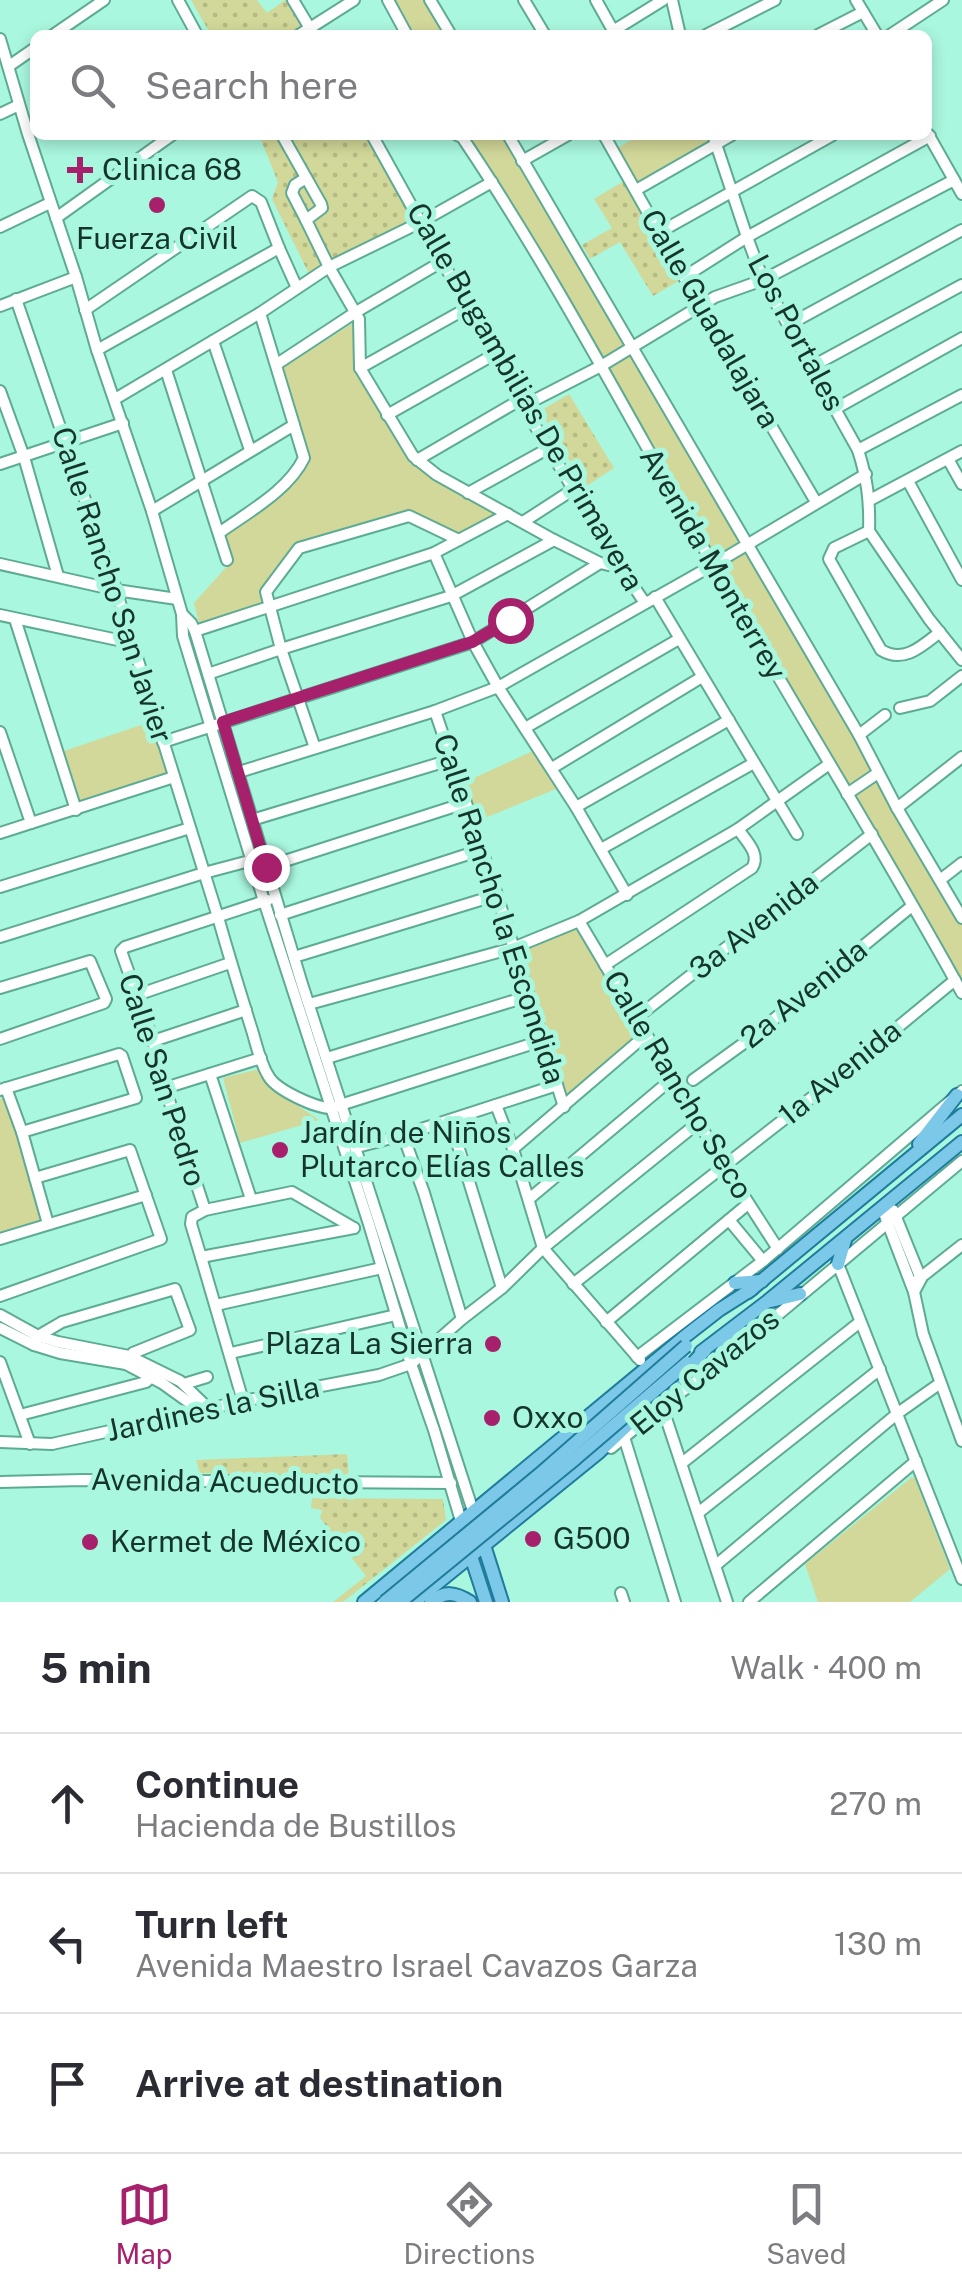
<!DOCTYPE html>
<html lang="en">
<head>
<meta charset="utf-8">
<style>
	:root { --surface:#fff; --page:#f2f2f3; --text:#2b2b33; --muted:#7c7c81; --line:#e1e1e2; --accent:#a6206b }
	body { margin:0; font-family:"Public Sans",sans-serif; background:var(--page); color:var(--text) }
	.stop { position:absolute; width:30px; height:30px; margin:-22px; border:8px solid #a6206b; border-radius:50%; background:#fff }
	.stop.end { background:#a6206b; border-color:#fff; box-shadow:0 2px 10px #0008 }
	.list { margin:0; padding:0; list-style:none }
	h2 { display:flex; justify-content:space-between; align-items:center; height:130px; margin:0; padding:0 40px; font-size:42px }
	h2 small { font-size:32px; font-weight:400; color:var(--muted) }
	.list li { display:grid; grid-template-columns:65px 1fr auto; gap:30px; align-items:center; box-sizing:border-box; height:140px; padding:0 40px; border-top:2px solid var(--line) }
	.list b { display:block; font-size:38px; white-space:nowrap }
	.list p { margin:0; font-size:32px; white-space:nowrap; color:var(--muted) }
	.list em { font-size:32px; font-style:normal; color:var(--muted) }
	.icon { flex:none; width:55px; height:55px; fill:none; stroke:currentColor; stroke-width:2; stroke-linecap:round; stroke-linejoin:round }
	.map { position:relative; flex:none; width:962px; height:1602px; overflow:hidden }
	.search { position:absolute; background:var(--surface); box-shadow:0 5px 15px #0003; left:30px; right:30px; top:30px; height:110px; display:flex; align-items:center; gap:25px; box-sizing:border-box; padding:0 35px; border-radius:15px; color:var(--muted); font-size:38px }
	.sheet { height:550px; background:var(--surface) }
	nav { display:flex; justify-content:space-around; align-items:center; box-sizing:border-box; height:140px; border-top:2px solid var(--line); background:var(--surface); font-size:28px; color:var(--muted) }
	nav a { display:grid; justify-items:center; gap:5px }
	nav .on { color:var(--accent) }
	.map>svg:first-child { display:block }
	.grass { fill:url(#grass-dots) }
	.park { fill:#d2d899 }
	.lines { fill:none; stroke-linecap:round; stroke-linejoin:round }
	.minor-casing { stroke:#5eab94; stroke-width:14 }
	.major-casing { stroke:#1f7c9c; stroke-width:16 }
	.minor { stroke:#fff; stroke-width:10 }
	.major { stroke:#7cc8e8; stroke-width:12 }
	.major-bridge-casing { stroke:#1f7c9c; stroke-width:16; stroke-linecap:butt }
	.major-bridge { stroke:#7cc8e8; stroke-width:12 }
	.route { stroke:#a6206b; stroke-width:12 }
	.poi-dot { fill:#a6206b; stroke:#a9f7de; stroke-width:4 }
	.labels { text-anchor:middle; stroke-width:10; stroke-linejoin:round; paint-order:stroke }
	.poi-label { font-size:30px; fill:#15352c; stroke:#a9f7de; text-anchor:start }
	.street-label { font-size:30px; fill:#15352c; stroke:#a9f7de }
</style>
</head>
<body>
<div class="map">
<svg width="962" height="1602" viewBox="0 0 962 1602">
	<defs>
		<pattern id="grass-dots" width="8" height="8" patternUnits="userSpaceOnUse" patternTransform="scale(2.5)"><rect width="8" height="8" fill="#d2d899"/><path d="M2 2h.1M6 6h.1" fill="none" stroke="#b3ba84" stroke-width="1.8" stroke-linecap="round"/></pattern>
	</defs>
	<rect width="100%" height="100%" fill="#a9f7de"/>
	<!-- grass -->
	<g class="grass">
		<polygon points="191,0 257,0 267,13 285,0 291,0 307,25 295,35 211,35"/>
		<polygon points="259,135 364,135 414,222 313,282 272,199 278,182"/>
		<polygon points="624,181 682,279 653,296 620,242 590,259 582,245 612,228 594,199"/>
		<polygon points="569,394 614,468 585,487 540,411"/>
		<polygon points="347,1454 349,1477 200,1473 196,1460"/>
		<polygon points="312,1498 443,1499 446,1520 343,1602 333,1602 366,1576 320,1518 322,1510 311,1508"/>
	</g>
	<!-- park -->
	<g class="park">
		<polygon points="391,0 427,0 447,35 411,35"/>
		<polygon points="474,135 510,135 962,917 962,993 601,366 462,137"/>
		<polygon points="639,135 707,135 709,142 637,185 616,149"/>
		<polygon points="353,323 357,323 360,329 354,371 414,466 499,514 459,537 408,512 298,546 267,592 269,605 200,627 194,603 230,563 222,535 275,499 311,458 282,368"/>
		<polygon points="153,721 168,774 80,802 64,751"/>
		<polygon points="533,751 556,789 477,821 465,782"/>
		<polygon points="578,926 642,1034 570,1095 565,1095 518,950"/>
		<polygon points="263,1068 271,1087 319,1120 240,1143 223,1078"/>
		<polygon points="6,1097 44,1222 0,1237 0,1099"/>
		<polygon points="912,1477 915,1479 950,1569 910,1602 818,1602 805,1564"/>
	</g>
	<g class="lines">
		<!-- minor casing -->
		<g class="minor-casing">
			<g id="minor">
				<polyline points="178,0 197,35"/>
				<polyline points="293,0 314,35"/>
				<polyline points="388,0 407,35"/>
				<polyline points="430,0 451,35"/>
				<polyline points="524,0 545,35"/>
				<polyline points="596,0 615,34"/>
				<polyline points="672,0 680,35"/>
				<polyline points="856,0 877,35"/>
				<polyline points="613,31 663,0"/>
				<polyline points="53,35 104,0"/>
				<polyline points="299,35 354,0"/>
				<polyline points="706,35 775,0"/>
				<polyline points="818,35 863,12"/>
				<polyline points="890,35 943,0"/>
				<polyline points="0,39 28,134 76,277 97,350 152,511 182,614 183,636 264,901 369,1224 411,1364 434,1430 461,1521"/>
				<polyline points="9,66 35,48"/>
				<polyline points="0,114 19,105"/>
				<polyline points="928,134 962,194"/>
				<polyline points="282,135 321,204 322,208 306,220 329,267 359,319 360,368 413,456 437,475 554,540 600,563 621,568"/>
				<polyline points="372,135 523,406 621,568 645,603"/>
				<path d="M 457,135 L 462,137 C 555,275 632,424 715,568 C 796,710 883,849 962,993"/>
				<polyline points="508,135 859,735 897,808 962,918"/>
				<polyline points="604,135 700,305 816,502"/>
				<path d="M 713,135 L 747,237 L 763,280 L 858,450 C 867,478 870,501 869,531"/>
				<polyline points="522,161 568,135"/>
				<polyline points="306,178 295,185 292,193 306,220"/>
				<polyline points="636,190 732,135"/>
				<polyline points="56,218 172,135"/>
				<polyline points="0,227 50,203"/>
				<polyline points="660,232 833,135"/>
				<polyline points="684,277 747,237 930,136"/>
				<path d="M 16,299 L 116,590 L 218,917 C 228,953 239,988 250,1024 C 256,1041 259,1062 269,1077 C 277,1090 315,1108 331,1108 L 544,1040"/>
				<polyline points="0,306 76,277"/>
				<polyline points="85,310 252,196 261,202 279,248 297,288"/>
				<polyline points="788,325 962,230"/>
				<polyline points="213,341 250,450"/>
				<polyline points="97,350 279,248"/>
				<polyline points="277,364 356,312 443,261"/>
				<polyline points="811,367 962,285"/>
				<polyline points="360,368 469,307"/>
				<polyline points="166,370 227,560"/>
				<polyline points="0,391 24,457 58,576"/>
				<polyline points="115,399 260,313 329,267 421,222 492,182"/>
				<polyline points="523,406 601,366 715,297 763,280 954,180"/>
				<polyline points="835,409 962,338"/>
				<polyline points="387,415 495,354"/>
				<polyline points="858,450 962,395"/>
				<polyline points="948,459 962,484"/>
				<polyline points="417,460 520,400"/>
				<polyline points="0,464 123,423"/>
				<polyline points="908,481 962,580"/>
				<polyline points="468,493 549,448"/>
				<polyline points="870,500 962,451"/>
				<polyline points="152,511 294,425"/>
				<polyline points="523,522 574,489"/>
				<path d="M 869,531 L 834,548 L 829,559 L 881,650 C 904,664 922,646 940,632"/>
				<polyline points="869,531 929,619 962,660"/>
				<path d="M 219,533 C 248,512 288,491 304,458 L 260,313"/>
				<polyline points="434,553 473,642 498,687 576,807 627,895"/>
				<polyline points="0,564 116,590 177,599"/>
				<polyline points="655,597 797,834"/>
				<polyline points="182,614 191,623 195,631 302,984 473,1511"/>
				<polyline points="0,615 132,643"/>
				<polyline points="15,619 76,810"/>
				<polyline points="195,631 434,553 508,514"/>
				<polyline points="208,674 281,649 451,596 554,540"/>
				<polyline points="900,708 930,701 962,676"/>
				<polyline points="435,711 497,895 564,1107"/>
				<polyline points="525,728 679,639"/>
				<polyline points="0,732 31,823"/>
				<polyline points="859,735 885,715"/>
				<polyline points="163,742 473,642 600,563"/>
				<polyline points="315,748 281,649 266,592 299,548 409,516 459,540"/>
				<polyline points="552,768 702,677"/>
				<polyline points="239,772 435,711 498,687 713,565 866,474"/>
				<polyline points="847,794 878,773"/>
				<polyline points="576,807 729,720"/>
				<polyline points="897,808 962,757"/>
				<polyline points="252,820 450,760"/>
				<polyline points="0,833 174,777"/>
				<polyline points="601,849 754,763"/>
				<polyline points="266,867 465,803"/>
				<polyline points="940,880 962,863"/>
				<polyline points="0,887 190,828"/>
				<polyline points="280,915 481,850"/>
				<polyline points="579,921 724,1165 778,1249"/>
				<polyline points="0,937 204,873 253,860"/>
				<polyline points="294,957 497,895"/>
				<path d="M 605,965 L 752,868 C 761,854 746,841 738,829"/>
				<polyline points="0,988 90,961 106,999 104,1003 0,1039"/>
				<polyline points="137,995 230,963"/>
				<polyline points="309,1004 513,948 579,921 738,829 828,765"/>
				<polyline points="636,1018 872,834"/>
				<polyline points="153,1041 246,1010"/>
				<polyline points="327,1058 529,996"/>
				<polyline points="210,1074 251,1199"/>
				<polyline points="693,1080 751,1038 912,906"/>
				<polyline points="6,1088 22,1132 48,1224"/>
				<polyline points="165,1088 261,1058"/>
				<polyline points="0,1090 119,1054 122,1056 136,1098 22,1132"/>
				<polyline points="496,1105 513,1149 543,1248 640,1360"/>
				<polyline points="450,1120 502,1288"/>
				<polyline points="403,1135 424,1193 462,1319"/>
				<polyline points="357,1147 403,1135 557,1085"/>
				<polyline points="513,1149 646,1035"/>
				<polyline points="529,1199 673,1078"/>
				<polyline points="882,1208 914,1292 923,1334 962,1441"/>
				<polyline points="205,1210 165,1088 153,1041 121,951 125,947 268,900"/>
				<polyline points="893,1210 921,1279 914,1292"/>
				<polyline points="729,1220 763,1261"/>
				<polyline points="0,1239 146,1195"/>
				<polyline points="201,1257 354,1228"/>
				<polyline points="838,1264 962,1579"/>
				<polyline points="915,1282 962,1245"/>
				<polyline points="573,1284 824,1088 955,980"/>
				<polyline points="0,1296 161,1239 130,1150 35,1178"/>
				<polyline points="216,1305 382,1268"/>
				<polyline points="0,1315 38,1336 58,1342 129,1356 180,1381 209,1409"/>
				<polyline points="606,1322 748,1204"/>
				<polyline points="0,1328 34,1345 60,1353 126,1364 162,1383 201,1411"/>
				<polyline points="34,1345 38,1336 62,1322 175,1289 190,1330 133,1353 126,1364"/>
				<polyline points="231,1353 396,1315"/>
				<polyline points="637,1357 763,1261 962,1091"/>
				<polyline points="0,1362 30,1444"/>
				<polyline points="184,1384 207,1377"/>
				<polyline points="243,1401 201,1257 191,1224 192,1217 205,1210 292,1192 354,1228"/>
				<polyline points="662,1406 727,1602"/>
				<polyline points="20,1415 146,1382 151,1377"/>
				<polyline points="624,1437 675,1602"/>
				<polyline points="0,1442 52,1444 243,1401 379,1375 411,1364 462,1319 502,1288 543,1248 699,1122"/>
				<polyline points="611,1448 662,1406 714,1368 962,1161"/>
				<polyline points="682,1463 860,1322"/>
				<polyline points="0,1482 82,1480 451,1483"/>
				<polyline points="698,1513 880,1369"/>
				<polyline points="716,1565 898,1413 939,1384"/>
				<polyline points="621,1593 624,1602"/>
				<polyline points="749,1602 916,1461"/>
			</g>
		</g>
		<!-- major casing -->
		<g class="major-casing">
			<g id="major">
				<polyline points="919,1144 957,1095"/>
				<polyline points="838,1264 845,1240"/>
				<polyline points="735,1283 762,1281"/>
				<polyline points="748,1292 962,1115"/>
				<polyline points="771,1301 800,1294"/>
				<polyline points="701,1352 768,1301 962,1142"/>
				<polyline points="714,1368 733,1330"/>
				<polyline points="483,1542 502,1602"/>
				<polyline points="470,1553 486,1602"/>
				<polyline points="364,1602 683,1338 719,1310 752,1289"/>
				<polyline points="414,1602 599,1452 695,1361 705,1350"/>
				<path d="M 431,1602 C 445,1591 455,1592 470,1602"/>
			</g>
		</g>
		<!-- minor -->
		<use href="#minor" class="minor"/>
		<!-- major -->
		<use href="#major" class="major"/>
		<!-- major-bridge casing -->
		<g class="major-bridge-casing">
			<g id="major-bridge">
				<polyline points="385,1602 539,1475 686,1346"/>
				<polyline points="400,1602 576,1458 687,1363"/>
			</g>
		</g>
		<!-- major-bridge -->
		<use href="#major-bridge" class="major-bridge"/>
	</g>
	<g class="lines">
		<!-- route -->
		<polyline class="route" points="266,867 223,722 472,642 510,620"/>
	</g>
	<!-- markers -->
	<g class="poi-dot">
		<path d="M75 155h10v10h10v10h-10v10h-10v-10h-10v-10h10z"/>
		<circle cx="157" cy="205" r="10"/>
		<circle cx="280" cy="1150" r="10"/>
		<circle cx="493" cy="1344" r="10"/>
		<circle cx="492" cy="1418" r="10"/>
		<circle cx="533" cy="1539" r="10"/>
		<circle cx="90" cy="1542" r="10"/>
	</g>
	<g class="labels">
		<!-- poi labels -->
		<g class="poi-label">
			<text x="102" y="180">Clinica 68</text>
			<text x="157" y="249" text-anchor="middle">Fuerza Civil</text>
			<text x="300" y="1143">Jardín de Niños<tspan x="300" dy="34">Plutarco Elías Calles</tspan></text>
			<text x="473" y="1354" text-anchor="end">Plaza La Sierra</text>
			<text x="512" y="1428">Oxxo</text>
			<text x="553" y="1549">G500</text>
			<text x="110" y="1552">Kermet de México</text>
		</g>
		<!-- street labels -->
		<g class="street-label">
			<text transform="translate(710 319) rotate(60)" y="10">Calle Guadalajara</text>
			<text transform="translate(796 333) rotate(62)" y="10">Los Portales</text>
			<text transform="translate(525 397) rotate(60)" y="10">Calle Bugambilias De Primavera</text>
			<text transform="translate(713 564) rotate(60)" y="10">Avenida Monterrey</text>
			<text transform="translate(112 585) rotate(72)" y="10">Calle Rancho San Javier</text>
			<text transform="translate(499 909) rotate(72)" y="10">Calle Rancho la Escondida</text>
			<text transform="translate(754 926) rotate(-38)" y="10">3a Avenida</text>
			<text transform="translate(804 994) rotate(-39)" y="10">2a Avenida</text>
			<text transform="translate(840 1073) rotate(-39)" y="10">1a Avenida</text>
			<text transform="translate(162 1080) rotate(72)" y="10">Calle San Pedro</text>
			<text transform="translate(678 1085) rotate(59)" y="10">Calle Rancho Seco</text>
			<text transform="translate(705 1372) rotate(-39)" y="10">Eloy Cavazos</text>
			<text transform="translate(213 1409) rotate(-12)" y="10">Jardines la Silla</text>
			<text transform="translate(225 1482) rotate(1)" y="10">Avenida Acueducto</text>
		</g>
	</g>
</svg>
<div class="stop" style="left:510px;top:620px"></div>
<div class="stop end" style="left:266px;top:867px"></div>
<div class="search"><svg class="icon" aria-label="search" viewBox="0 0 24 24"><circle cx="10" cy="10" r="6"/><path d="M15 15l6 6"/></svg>Search here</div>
</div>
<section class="sheet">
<h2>5 min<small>Walk · 400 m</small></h2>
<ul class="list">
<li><svg class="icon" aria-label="ahead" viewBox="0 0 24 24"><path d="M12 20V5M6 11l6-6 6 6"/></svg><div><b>Continue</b><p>Hacienda de Bustillos</p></div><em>270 m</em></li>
<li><svg class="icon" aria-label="left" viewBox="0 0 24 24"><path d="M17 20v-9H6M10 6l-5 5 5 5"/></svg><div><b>Turn left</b><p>Avenida Maestro Israel Cavazos Garza</p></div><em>130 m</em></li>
<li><svg class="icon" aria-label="arrive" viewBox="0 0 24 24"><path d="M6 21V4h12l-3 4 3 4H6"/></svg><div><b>Arrive at destination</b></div></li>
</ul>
</section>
<nav>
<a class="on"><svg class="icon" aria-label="map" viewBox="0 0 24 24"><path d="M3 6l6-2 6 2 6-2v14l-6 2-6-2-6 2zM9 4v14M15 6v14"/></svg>Map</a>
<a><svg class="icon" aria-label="directions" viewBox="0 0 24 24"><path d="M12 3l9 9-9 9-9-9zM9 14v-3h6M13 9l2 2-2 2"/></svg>Directions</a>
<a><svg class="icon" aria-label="saved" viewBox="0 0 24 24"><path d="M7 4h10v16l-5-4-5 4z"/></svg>Saved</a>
</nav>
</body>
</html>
